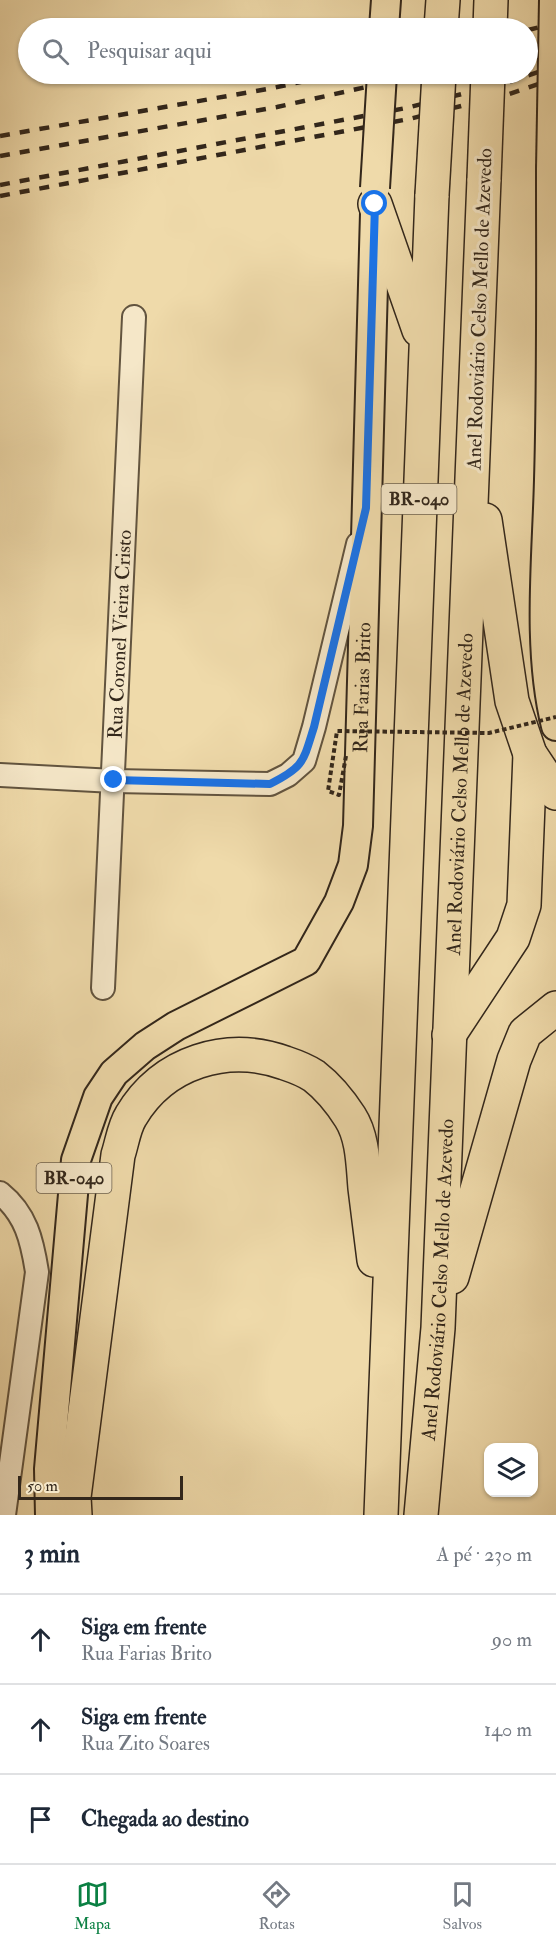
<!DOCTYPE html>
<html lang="pt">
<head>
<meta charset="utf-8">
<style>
	:root { --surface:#fff; --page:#f6f6f7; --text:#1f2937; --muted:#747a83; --line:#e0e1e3; --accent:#0b8043 }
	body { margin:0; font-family:"IM FELL Double Pica",serif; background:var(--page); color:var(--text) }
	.controls { position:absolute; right:18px; bottom:18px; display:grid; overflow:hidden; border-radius:12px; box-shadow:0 2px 4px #0004 }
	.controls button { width:54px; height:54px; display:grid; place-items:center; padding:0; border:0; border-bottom:2px solid var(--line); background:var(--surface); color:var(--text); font:30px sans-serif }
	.scale { position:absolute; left:18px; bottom:15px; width:165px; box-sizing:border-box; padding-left:6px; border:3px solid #33271b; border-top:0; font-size:16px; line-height:21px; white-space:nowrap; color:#33271b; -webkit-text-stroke:4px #f5e7c8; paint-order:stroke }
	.stop { position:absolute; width:18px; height:18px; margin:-14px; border:4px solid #1a73e8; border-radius:50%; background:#fff }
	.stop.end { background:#1a73e8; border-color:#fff; box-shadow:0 2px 6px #0008 }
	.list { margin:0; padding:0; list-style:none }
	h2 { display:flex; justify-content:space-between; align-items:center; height:78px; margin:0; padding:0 24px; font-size:26px }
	h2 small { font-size:20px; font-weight:400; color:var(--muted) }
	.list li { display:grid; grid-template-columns:39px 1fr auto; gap:18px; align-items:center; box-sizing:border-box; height:90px; padding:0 24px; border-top:2px solid var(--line) }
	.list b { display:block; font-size:22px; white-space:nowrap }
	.list p { margin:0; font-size:20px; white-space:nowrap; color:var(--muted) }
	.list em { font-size:20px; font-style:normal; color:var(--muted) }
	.icon { flex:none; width:33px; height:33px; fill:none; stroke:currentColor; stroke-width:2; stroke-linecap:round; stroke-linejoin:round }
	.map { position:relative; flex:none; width:556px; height:1515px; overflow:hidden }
	.search { position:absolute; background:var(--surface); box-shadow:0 2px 4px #0004; left:18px; right:18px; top:18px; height:66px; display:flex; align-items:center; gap:15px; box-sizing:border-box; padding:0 21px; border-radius:33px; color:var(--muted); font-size:22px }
	.sheet { height:348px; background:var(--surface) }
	nav { display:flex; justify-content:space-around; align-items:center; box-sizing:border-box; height:84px; border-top:2px solid var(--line); background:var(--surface); font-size:16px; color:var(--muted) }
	nav a { display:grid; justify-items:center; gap:3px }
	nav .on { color:var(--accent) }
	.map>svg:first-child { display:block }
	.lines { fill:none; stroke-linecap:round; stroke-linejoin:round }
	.minor-casing { stroke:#62543f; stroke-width:26 }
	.major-casing { stroke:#33271b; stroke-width:32 }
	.highway-casing { stroke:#33271b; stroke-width:36 }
	.minor { stroke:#f5e7c8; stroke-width:22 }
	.major { stroke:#efdaaa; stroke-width:28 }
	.highway { stroke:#efdaaa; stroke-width:33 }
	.rail { stroke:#33271b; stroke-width:4.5; stroke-dasharray:10 10; stroke-linecap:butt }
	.major-bridge-casing { stroke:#33271b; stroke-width:32; stroke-linecap:butt }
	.highway-bridge-casing { stroke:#33271b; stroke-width:36; stroke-linecap:butt }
	.path-bridge { stroke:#33271b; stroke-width:4; stroke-dasharray:4.5 3; stroke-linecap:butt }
	.major-bridge { stroke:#efdaaa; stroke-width:28 }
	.highway-bridge { stroke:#efdaaa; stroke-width:33 }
	.route { stroke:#1a73e8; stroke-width:8 }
	.labels { text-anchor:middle; stroke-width:6; stroke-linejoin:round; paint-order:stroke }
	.shield { fill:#f5e7c8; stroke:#6d614f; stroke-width:1.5 }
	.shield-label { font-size:18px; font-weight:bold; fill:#33271b }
	.street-label { font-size:20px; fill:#33271b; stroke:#f5e7c8 }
</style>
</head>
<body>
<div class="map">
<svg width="556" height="1515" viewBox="0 0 556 1515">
	<rect width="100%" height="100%" fill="#efdaaa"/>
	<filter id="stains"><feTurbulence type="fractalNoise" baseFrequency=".00333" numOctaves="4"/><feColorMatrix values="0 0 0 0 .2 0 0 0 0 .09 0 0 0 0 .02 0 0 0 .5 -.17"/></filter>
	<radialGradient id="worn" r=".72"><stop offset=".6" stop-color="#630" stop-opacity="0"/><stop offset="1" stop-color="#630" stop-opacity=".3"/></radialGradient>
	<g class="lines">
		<!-- minor casing -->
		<g class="minor-casing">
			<g id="minor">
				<polyline points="0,775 114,781 270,784 288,775 304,761 314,727 358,544"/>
				<path id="s1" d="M 103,988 L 134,317"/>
				<path d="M 0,1193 C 26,1214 32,1240 37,1272 L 4,1515"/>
			</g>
		</g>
		<!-- major casing -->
		<g class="major-casing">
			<g id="major">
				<polyline points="384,28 386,0"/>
				<path d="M 551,169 C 551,273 552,377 549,480 C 547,560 537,648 556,726"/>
				<path id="s2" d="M 50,1515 L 49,1469 L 76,1160 L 98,1097 L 114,1073 L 145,1046 L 176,1026 L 306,961 L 339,902 L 353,865 L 358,826 L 375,213"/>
			</g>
		</g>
		<!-- highway casing -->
		<g class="highway-casing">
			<g id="highway">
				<polyline points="441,28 443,0"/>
				<polyline points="490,28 491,0"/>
				<polyline points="375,204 419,330"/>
				<polyline points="485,520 512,701 530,754 556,793"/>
				<polyline points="449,1035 513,938 524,905 530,754"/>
				<polyline points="452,1277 514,1060 525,1033 556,1008"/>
				<path d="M 75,1515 L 74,1497 L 118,1155 C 122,1143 124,1127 131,1116 C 163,1062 227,1042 285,1063 C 294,1066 305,1070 314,1076 C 327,1086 341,1103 350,1117 C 363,1137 363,1165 365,1188 C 368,1212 371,1236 374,1260"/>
				<polyline points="381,1515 432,195"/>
				<path id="s3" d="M 421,1515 L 438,1328 L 484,179"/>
			</g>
		</g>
		<!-- minor -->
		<use href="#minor" class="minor"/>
		<!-- major -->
		<use href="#major" class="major"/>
		<!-- highway -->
		<use href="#highway" class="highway"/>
		<!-- rail -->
		<g class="rail">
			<polyline points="528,30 556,23"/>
			<polyline points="528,50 556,43"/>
			<polyline points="0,136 273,88 337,74"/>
			<polyline points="0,156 277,107 424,74"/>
			<polyline points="0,185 406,108 506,83 556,66"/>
			<polyline points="0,196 409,119 509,94 556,78"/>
		</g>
		<!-- major-bridge casing -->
		<g class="major-bridge-casing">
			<g id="major-bridge">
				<polyline points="551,169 554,0"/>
				<polyline points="375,188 382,74"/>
			</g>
		</g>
		<!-- highway-bridge casing -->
		<g class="highway-bridge-casing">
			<g id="highway-bridge">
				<polyline points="484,179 488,74"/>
				<polyline points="432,195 439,74"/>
			</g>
		</g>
		<!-- path-bridge -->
		<polyline class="path-bridge" points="346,756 339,795 328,791 337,731 489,733 556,717"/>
		<!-- major-bridge -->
		<use href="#major-bridge" class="major-bridge"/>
		<!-- highway-bridge -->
		<use href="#highway-bridge" class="highway-bridge"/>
	</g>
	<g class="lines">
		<!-- route -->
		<path class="route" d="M 114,780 L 270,784 C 304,767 303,762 314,727 L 366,508 L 375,204"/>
	</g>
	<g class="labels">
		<!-- shield labels -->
		<g class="shield">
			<rect x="381.5" y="484" width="75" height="30" rx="4.5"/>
			<rect x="36.5" y="1163" width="75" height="30" rx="4.5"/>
		</g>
		<g class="shield-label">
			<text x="419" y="505">BR-040</text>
			<text x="74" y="1184">BR-040</text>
		</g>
		<!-- street labels -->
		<g class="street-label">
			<text transform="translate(479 309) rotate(-88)" y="7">Anel Rodoviário Celso Mello de Azevedo</text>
			<text dy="7" stroke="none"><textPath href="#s1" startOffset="354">Rua Coronel Vieira Cristo</textPath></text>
			<text dy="7" stroke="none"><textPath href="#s2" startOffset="960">Rua Farias Brito</textPath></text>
			<text dy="7" stroke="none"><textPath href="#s3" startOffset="722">Anel Rodoviário Celso Mello de Azevedo</textPath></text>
			<text dy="7" stroke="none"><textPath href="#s3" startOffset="236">Anel Rodoviário Celso Mello de Azevedo</textPath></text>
		</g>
	</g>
	<rect width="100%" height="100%" filter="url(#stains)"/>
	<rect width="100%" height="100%" fill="url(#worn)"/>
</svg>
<div class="controls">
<button><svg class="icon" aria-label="layers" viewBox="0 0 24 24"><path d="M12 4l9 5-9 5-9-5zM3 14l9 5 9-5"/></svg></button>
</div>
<div class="scale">50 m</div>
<div class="stop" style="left:375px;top:204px"></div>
<div class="stop end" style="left:114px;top:780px"></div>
<div class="search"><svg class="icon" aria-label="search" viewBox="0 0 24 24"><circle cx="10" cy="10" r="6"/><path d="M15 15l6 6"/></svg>Pesquisar aqui</div>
</div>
<section class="sheet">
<h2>3 min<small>A pé · 230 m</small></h2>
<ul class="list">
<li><svg class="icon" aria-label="ahead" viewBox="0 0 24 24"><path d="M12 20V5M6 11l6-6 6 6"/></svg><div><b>Siga em frente</b><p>Rua Farias Brito</p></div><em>90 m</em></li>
<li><svg class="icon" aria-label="ahead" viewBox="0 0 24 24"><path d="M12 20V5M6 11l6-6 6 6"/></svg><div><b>Siga em frente</b><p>Rua Zito Soares</p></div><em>140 m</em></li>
<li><svg class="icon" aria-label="arrive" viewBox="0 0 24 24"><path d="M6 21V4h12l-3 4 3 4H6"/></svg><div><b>Chegada ao destino</b></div></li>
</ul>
</section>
<nav>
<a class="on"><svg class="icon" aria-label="map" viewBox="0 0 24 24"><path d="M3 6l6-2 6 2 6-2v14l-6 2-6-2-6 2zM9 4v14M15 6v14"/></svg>Mapa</a>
<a><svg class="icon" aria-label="directions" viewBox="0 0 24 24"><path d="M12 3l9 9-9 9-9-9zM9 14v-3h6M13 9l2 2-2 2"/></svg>Rotas</a>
<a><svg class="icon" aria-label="saved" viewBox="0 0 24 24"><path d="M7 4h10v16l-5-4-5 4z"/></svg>Salvos</a>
</nav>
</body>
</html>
